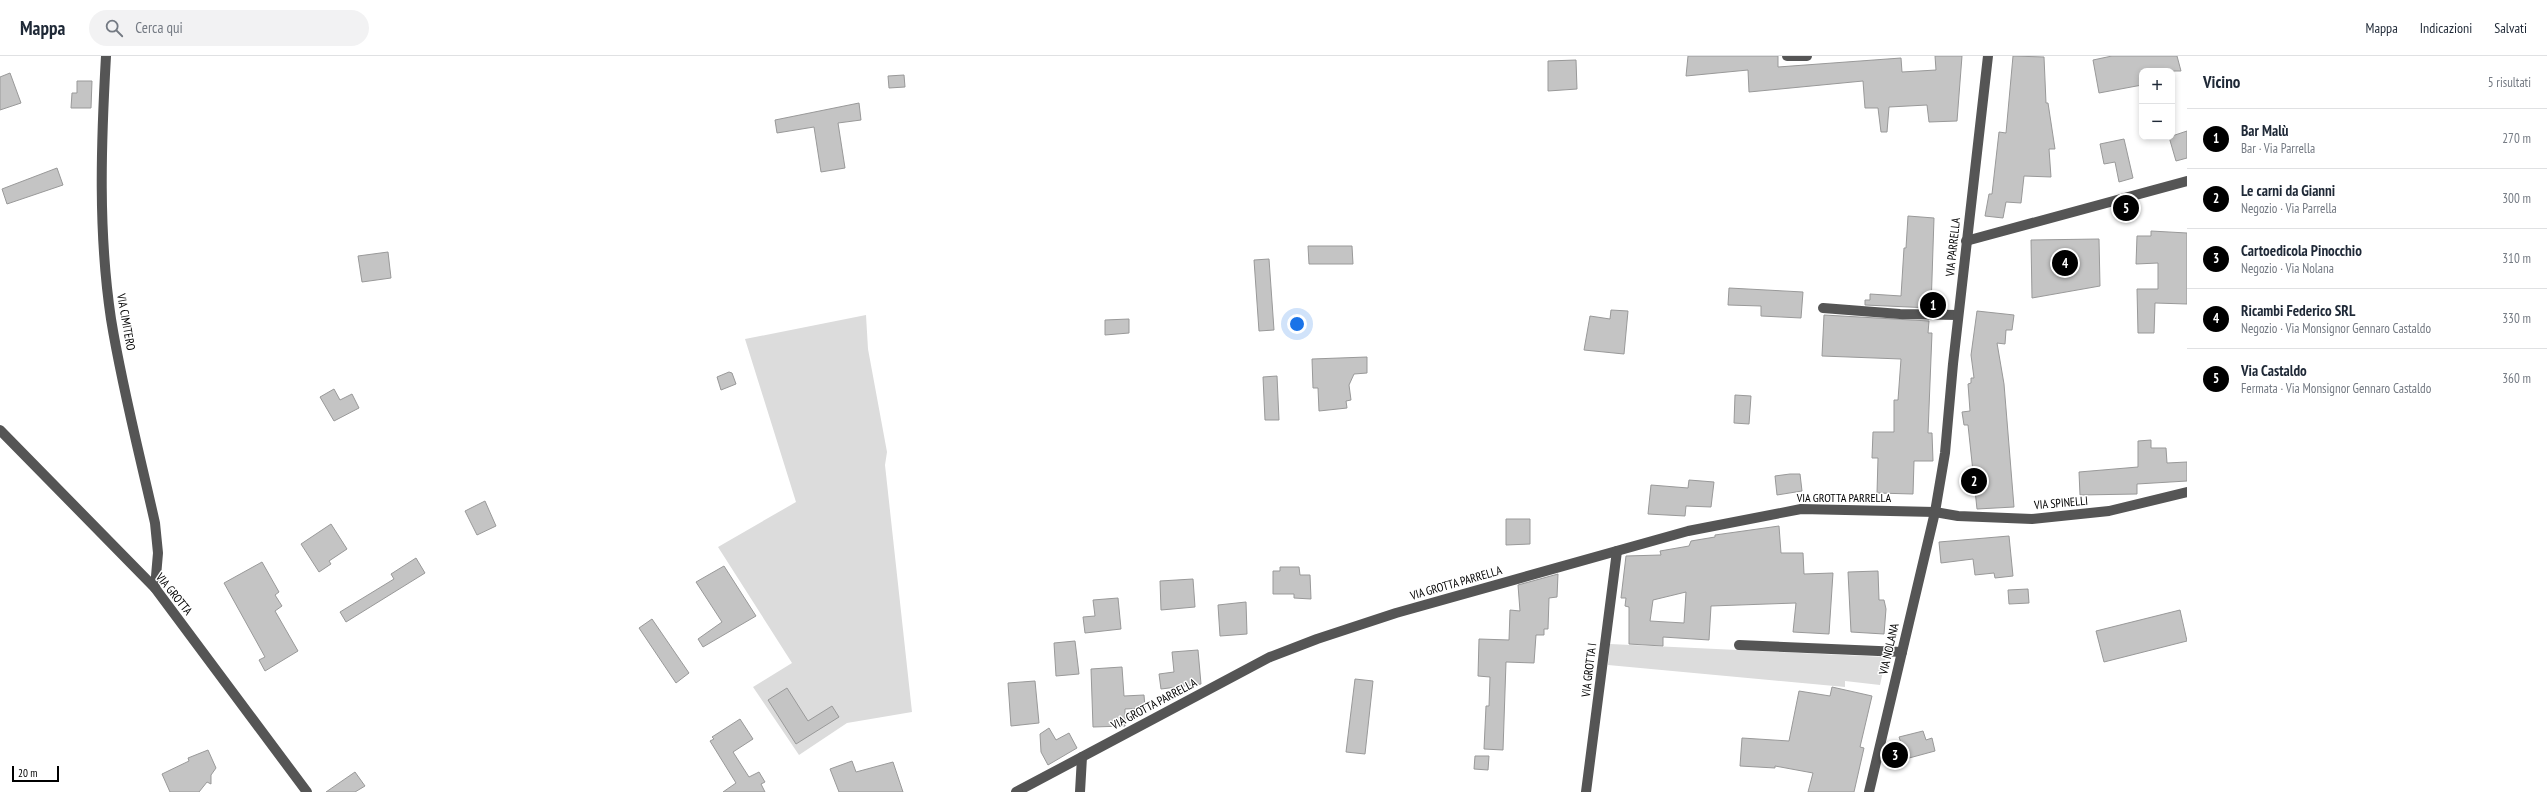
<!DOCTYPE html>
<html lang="it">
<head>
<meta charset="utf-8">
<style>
	:root { --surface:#fff; --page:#f2f2f3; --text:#1f2937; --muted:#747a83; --line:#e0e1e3; --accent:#000 }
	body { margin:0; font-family:"PT Sans Narrow",sans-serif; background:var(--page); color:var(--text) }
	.controls { position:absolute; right:12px; top:12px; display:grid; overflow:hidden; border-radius:8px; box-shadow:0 2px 6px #0003 }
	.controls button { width:36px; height:36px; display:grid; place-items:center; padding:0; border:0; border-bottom:1px solid var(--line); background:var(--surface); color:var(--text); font:20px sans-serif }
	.scale { position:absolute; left:12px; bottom:10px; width:47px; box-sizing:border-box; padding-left:4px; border:2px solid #000; border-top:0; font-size:11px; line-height:14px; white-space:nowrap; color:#000; -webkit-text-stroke:3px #fff; paint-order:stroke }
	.you { position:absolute; left:1297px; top:268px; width:14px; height:14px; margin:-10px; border:3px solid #fff; border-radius:50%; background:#1a73e8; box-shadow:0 0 0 6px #1a73e833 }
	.badge { display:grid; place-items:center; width:26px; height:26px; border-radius:50%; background:var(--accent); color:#fff; font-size:13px; font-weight:700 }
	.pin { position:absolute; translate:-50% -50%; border:2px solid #fff; box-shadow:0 1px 4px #0006 }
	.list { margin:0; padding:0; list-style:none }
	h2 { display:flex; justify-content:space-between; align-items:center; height:52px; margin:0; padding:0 16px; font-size:17px }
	h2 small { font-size:13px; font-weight:400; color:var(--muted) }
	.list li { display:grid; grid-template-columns:26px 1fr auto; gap:12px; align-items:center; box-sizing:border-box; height:60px; padding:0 16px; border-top:1px solid var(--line) }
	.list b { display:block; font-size:15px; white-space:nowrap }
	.list p { margin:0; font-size:13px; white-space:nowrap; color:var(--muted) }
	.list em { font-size:13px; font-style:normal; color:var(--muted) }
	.icon { flex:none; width:22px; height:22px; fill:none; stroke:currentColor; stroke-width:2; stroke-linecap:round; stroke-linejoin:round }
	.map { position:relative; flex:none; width:2187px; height:736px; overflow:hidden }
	header { display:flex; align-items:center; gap:24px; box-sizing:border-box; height:56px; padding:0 20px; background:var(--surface); border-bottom:1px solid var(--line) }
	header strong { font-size:19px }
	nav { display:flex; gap:22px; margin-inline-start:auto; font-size:14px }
	.search { width:280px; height:36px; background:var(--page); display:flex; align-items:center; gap:10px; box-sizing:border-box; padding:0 14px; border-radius:22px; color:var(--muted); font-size:15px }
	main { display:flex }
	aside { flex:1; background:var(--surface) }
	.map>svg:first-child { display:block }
	.green { fill:#dcdcdc }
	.building { fill:#c4c4c4; stroke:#999; fill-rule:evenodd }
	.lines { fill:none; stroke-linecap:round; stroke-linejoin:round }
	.minor { stroke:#555; stroke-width:10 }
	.labels { text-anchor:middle; stroke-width:3; stroke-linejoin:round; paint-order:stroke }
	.street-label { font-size:12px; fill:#000; stroke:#fff }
</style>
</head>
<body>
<header>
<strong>Mappa</strong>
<div class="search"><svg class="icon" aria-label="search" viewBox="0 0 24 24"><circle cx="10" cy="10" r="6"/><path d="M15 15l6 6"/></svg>Cerca qui</div>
<nav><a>Mappa</a><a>Indicazioni</a><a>Salvati</a></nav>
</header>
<main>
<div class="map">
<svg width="2187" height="736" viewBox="0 0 2187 736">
	<rect width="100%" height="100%" fill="#fff"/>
	<!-- green -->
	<g class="green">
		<polygon points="866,259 868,293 887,396 885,409 912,656 847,667 799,699 753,631 792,607 718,491 796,446 745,283"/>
		<polygon points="1610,588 1886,601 1880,629 1845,625 1845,631 1608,609"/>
	</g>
	<!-- building -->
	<g class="building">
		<polygon points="1688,0 1778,0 1778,11 1901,2 1902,16 1936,14 1935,0 1962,0 1957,65 1929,66 1927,49 1889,51 1887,76 1881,76 1878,52 1865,52 1863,25 1749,36 1748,14 1686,20"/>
		<polygon points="2013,0 2044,1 2046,47 2048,47 2055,93 2049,93 2051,121 2024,120 2021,147 2006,146 2003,162 1985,160 1989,138 1992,138 1999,76 2006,77"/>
		<polygon points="2112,0 2177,0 2181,15 2142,15 2142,29 2099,37 2093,4"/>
		<polygon points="1576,4 1577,33 1548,35 1548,5"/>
		<polygon points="10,17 21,47 0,54 0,21"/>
		<polygon points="904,19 905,31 889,32 888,20"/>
		<polygon points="77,25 92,25 91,52 71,52 72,37 77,37"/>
		<polygon points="859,47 861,64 838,67 845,112 821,116 814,71 777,77 775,64"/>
		<polygon points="2187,75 2187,102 2176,105 2169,81"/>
		<polygon points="2124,83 2133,122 2119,126 2115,106 2104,108 2100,88"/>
		<polygon points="57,112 63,129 7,148 2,133"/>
		<polygon points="1908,160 1934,162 1931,252 1865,249 1865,244 1870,244 1870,238 1901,240 1904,192 1906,192"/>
		<polygon points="2151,175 2187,177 2187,248 2155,247 2154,277 2138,277 2137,233 2158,233 2158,207 2136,208 2137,180 2151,180"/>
		<polygon points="2099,183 2100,230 2032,242 2031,184"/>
		<polygon points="1308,190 1352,190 1353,208 1309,208"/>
		<polygon points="388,196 391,222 362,226 358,200"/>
		<polygon points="1269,203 1274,274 1259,275 1254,204"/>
		<polygon points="1729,232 1803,236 1801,262 1761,260 1761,250 1728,249"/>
		<polygon points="1611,254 1628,255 1624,298 1584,294 1590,260 1610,263"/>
		<polygon points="1977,255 2014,259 2012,274 2006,274 2005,288 1997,287 2004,328 2014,451 1977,453 1968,369 1964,369 1962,356 1970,355 1968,328 1971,327 1971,322 1974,322 1971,299"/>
		<polygon points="1824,259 1929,265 1928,277 1932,277 1928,377 1932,377 1933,405 1914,405 1913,438 1877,437 1878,402 1872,402 1873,376 1894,376 1894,344 1898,344 1901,303 1822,300"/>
		<polygon points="1129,263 1129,277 1105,279 1105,264"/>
		<polygon points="1367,301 1367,317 1354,318 1349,329 1351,344 1346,345 1347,352 1319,355 1318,332 1313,332 1312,303"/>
		<polygon points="729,316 732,317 736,328 721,334 717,321"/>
		<polygon points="1277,320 1279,364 1265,364 1263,321"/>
		<polygon points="334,333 340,344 352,338 359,352 334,365 320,341"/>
		<polygon points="1735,339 1751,340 1749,368 1734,367"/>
		<polygon points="2151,384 2151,392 2166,392 2167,407 2187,406 2187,425 2137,428 2137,438 2080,439 2079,416 2138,411 2138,385"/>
		<polygon points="1790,418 1800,418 1802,435 1777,439 1775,420"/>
		<polygon points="1689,424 1714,426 1711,451 1686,450 1685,460 1648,458 1651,429 1688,432"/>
		<polygon points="485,445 496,470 477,479 465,455"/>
		<polygon points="1506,463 1530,463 1530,488 1506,489"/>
		<polygon points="331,468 347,493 329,505 331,508 319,516 301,488"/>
		<path d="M 1779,470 L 1781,497 L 1803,497 L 1804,518 L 1833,517 L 1829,578 L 1793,576 L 1796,547 L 1711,550 L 1709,584 L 1663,581 L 1663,590 L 1629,588 L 1629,551 L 1625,550 L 1626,542 L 1621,542 L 1626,500 L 1661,499 L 1660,495 L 1689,490 L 1691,485 L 1715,481 L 1715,479 ZM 1686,536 L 1684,567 L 1650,565 L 1653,544 Z"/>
		<polygon points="2009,480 2013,520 1995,522 1994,517 1975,519 1973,503 1941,507 1939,486"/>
		<polygon points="416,502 425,517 346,566 340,556 394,523 391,518"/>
		<polygon points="262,506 279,536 275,539 282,550 275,555 298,595 265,615 259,604 265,601 224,527"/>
		<polygon points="724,510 756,560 703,591 698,583 722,566 696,526"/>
		<polygon points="1280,511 1299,511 1300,519 1310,519 1311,543 1294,542 1294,538 1273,538 1273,515 1280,515"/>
		<polygon points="1878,515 1879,544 1884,544 1886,553 1884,578 1851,576 1848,516"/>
		<polygon points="1558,518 1557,541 1549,542 1548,573 1544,573 1544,579 1536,579 1534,607 1506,606 1503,694 1484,693 1486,650 1489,650 1490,621 1478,620 1479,583 1509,584 1510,554 1520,555 1518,529"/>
		<polygon points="1193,523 1195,551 1161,554 1160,525"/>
		<polygon points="2028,533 2029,547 2009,548 2008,534"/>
		<polygon points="1118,542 1121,573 1085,577 1083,561 1095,560 1093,544"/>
		<polygon points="1246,546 1247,578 1220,580 1218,549"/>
		<polygon points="2180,554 2187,585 2104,606 2096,575"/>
		<polygon points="652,563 689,617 676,627 639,572"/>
		<polygon points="1075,585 1079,618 1056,620 1054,587"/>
		<polygon points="1198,594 1201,628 1161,633 1159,618 1174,616 1172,596"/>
		<polygon points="1122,611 1124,640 1144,639 1145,652 1125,653 1125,670 1093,671 1091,613"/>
		<polygon points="1355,623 1373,625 1365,698 1346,696"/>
		<polygon points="1035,625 1039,667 1011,670 1008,627"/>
		<polygon points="1832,631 1872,640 1860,691 1864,692 1854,736 1808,736 1813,717 1775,710 1775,712 1740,710 1742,682 1789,685 1799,635 1830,640"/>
		<polygon points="787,632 808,665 832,650 839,661 796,688 768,644"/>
		<polygon points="740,663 753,683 733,696 749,721 759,716 765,726 761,728 765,736 723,736 736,727 710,685 714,683 712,681"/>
		<polygon points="1049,672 1056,684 1069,677 1077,692 1048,709 1041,696 1040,678"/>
		<polygon points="1923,675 1926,684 1932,682 1935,695 1898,705 1894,692 1902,690 1899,681"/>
		<polygon points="208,694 216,712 211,719 211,728 207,726 199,736 170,736 162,718 189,705 188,702"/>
		<polygon points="1475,700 1489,700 1488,714 1474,713"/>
		<polygon points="852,705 856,716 893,706 903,736 839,736 830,713"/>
		<polygon points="355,716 365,730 355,736 326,736"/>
	</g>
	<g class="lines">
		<!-- minor -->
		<g class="minor">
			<path d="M 106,0 C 101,88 98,176 111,263 C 122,331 140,400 155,467 L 158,497 L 155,532"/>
			<polyline points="1787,0 1807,0"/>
			<polyline points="1966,185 2187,125"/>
			<polyline points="1823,252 1900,258 1958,259"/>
			<polyline points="0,374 155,532 307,736"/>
			<polyline points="1739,589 1902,596"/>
			<polyline points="1016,736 1270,601 1317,583 1396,557 1688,475 1801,453 1935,456 1958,460 2032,463 2109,455 2187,436"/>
			<polyline points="1080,736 1082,701"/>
			<polyline points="1586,736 1617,495"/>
			<polyline points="1869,736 1935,456 1945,397 1953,308 1988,0"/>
		</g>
	</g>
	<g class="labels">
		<!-- street labels -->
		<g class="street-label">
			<text transform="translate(1953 191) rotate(-84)" y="4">VIA PARRELLA</text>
			<text transform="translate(126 266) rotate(80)" y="4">VIA CIMITERO</text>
			<text x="1844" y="446">VIA GROTTA PARRELLA</text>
			<text transform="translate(2061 447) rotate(-5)" y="4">VIA SPINELLI</text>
			<text transform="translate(1456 527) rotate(-16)" y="4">VIA GROTTA PARRELLA</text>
			<text transform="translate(174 538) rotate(51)" y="4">VIA GROTTA</text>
			<text transform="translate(1889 593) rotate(-77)" y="4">VIA NOLANA</text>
			<text transform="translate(1589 614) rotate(-83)" y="4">VIA GROTTA I</text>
			<text transform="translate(1154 648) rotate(-28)" y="4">VIA GROTTA PARRELLA</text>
		</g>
	</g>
</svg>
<div class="controls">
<button>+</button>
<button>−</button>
</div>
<div class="scale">20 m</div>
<div class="you"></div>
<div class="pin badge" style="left:1933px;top:249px">1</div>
<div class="pin badge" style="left:1974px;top:425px">2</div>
<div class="pin badge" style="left:1895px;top:699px">3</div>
<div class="pin badge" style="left:2065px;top:207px">4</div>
<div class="pin badge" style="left:2126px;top:152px">5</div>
</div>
<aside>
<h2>Vicino<small>5 risultati</small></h2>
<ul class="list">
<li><span class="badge">1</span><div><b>Bar Malù</b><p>Bar · Via Parrella</p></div><em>270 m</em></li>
<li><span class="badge">2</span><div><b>Le carni da Gianni</b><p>Negozio · Via Parrella</p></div><em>300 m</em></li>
<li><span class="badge">3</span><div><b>Cartoedicola Pinocchio</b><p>Negozio · Via Nolana</p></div><em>310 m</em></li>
<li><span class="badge">4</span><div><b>Ricambi Federico SRL</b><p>Negozio · Via Monsignor Gennaro Castaldo</p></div><em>330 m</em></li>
<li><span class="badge">5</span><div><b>Via Castaldo</b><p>Fermata · Via Monsignor Gennaro Castaldo</p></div><em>360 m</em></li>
</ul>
</aside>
</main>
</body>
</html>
